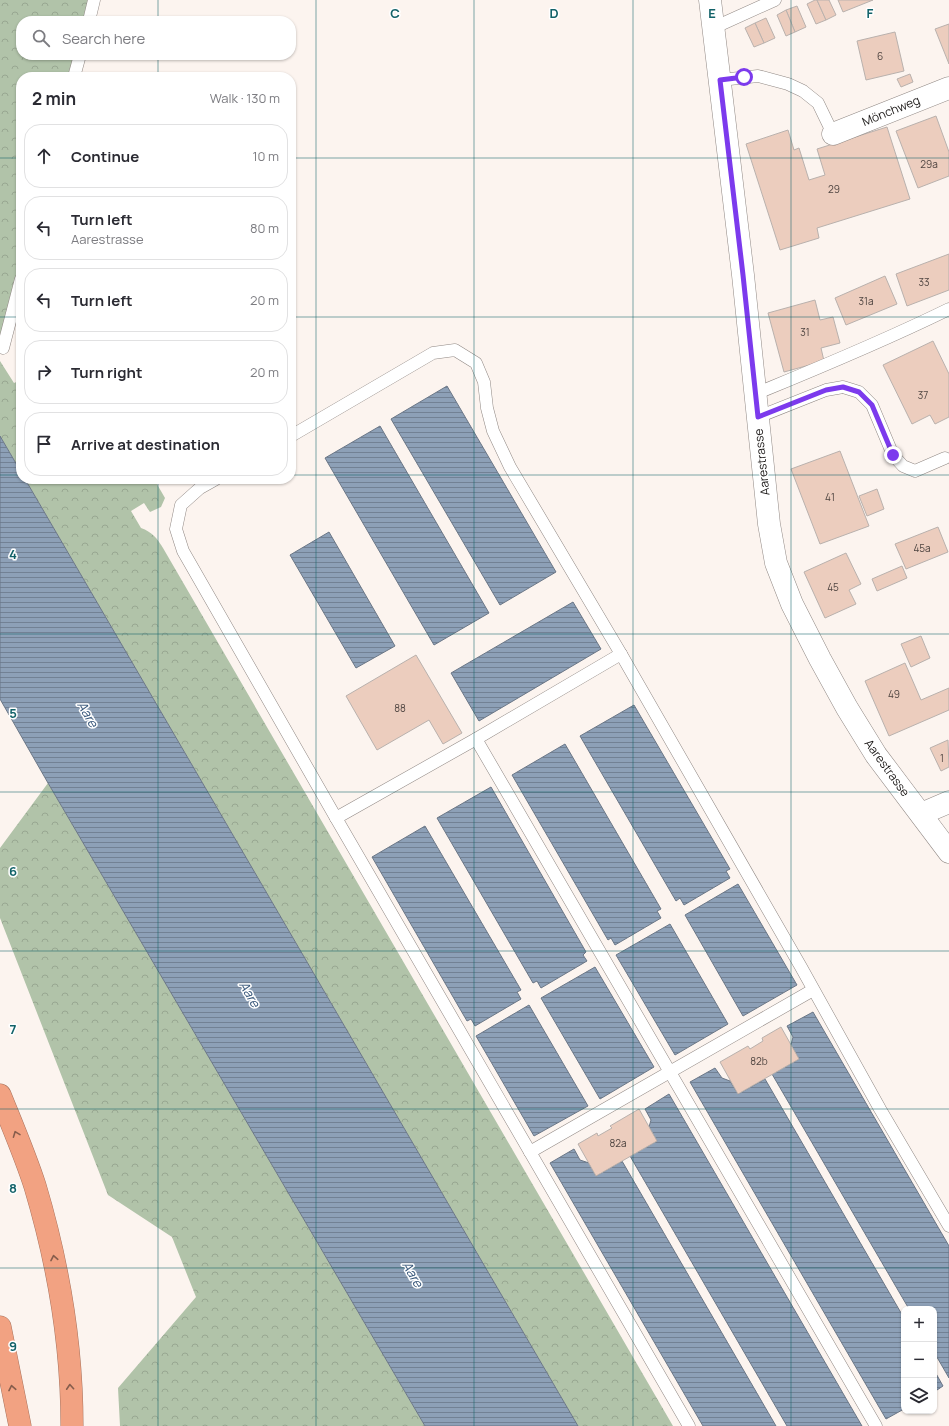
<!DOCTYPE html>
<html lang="en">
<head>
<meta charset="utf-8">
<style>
	:root { --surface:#fff; --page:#f7f7f7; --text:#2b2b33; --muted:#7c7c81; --line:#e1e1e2 }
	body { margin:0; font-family:Manrope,sans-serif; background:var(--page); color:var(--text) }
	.controls { position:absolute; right:12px; bottom:12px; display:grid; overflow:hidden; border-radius:8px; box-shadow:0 1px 3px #0004 }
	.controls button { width:36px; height:36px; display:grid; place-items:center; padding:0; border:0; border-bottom:1px solid var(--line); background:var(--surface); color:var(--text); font:20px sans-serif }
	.stop { position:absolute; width:12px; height:12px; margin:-9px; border:3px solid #7c3aed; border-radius:50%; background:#fff }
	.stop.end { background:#7c3aed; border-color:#fff; box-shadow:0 1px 4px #0008 }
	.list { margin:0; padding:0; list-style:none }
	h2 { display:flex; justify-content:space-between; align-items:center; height:52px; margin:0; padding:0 16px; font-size:17px }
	h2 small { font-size:13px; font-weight:400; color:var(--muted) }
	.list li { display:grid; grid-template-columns:26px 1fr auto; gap:12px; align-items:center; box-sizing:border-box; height:64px; margin:0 8px 8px; padding:0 8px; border:1px solid var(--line); border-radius:16px }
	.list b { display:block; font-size:15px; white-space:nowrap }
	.list p { margin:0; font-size:13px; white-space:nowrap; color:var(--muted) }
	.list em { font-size:13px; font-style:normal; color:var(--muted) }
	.icon { flex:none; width:22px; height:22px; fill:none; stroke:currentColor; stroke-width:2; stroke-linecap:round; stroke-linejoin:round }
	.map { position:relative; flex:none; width:949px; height:1426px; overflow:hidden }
	.search { position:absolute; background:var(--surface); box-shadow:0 1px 3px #0004; left:16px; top:16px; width:280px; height:44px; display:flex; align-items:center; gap:10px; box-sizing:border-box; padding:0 14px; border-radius:16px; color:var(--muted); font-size:15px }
	.panel { position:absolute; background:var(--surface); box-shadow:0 1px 3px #0004; left:16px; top:72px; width:280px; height:412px; border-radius:16px }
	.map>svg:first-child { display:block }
	.forest { fill:url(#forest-crowns) }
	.water { fill:url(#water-rules); stroke:#6b7787 }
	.building { fill:#eccdbe; stroke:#b9b1ad }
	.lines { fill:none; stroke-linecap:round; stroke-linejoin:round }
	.lane-casing { stroke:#908884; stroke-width:13 }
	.street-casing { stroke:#908884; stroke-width:23 }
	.highway-casing { stroke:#a7725d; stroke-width:23 }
	.lane { stroke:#fff; stroke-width:12 }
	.street { stroke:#fff; stroke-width:22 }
	.highway { stroke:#f2a282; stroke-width:22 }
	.oneway { stroke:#865d4c }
	.route { stroke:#7c3aed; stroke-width:5 }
	.grid { fill:none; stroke:#126269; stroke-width:1; stroke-opacity:0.55 }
	.labels { text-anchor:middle; stroke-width:3; stroke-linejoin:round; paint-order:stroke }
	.number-label { font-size:10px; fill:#4f4541 }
	.street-label { font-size:12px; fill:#1b1817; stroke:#fff }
	.water-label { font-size:13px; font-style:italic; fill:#345478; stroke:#fff }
	.grid-label { font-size:13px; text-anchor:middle; font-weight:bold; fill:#126269; stroke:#fff; stroke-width:3; stroke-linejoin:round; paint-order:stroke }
</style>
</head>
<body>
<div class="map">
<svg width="949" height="1426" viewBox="0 0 949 1426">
	<defs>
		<pattern id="forest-crowns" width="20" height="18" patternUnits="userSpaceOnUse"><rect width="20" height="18" fill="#b1c3a9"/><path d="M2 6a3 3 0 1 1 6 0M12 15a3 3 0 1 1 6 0" fill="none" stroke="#98a791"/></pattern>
		<pattern id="water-rules" width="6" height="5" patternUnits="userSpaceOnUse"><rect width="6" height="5" fill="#8da0b7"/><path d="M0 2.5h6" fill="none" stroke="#728194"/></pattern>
	</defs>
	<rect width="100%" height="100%" fill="#fcf4ef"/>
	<!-- forest -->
	<g class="forest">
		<polygon points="0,0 94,0 89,21 21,21 21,55 80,55 74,77 21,77 21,279 0,345"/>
		<polygon points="0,361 14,383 21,380 21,472 0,436"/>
		<path d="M 25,479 L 154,479 L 165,498 L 161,507 L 150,512 L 144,503 L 131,511 L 141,528 C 152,532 157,538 163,548 L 673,1426 L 578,1426 Z"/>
		<polygon points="48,783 425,1426 120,1426 118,1388 196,1297 172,1237 108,1195 0,918 0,848"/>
	</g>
	<!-- water -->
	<g class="water">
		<polygon points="447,386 556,572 500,605 391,419"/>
		<polygon points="380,426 489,613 434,645 325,458"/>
		<polygon points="0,436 21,472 21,479 25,479 578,1426 425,1426 48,783 0,699"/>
		<polygon points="329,532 395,646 356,668 290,555"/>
		<polygon points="573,602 601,649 479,721 451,673"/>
		<polygon points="634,705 730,869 726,871 730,878 684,905 680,898 676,901 580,736"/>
		<polygon points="565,744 661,909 657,911 661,918 615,945 611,938 608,940 512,775"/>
		<polygon points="491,787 586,952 583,955 587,961 541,988 537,981 533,983 437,818"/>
		<polygon points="425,826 521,990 517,992 521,999 475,1026 471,1019 467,1021 372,857"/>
		<polygon points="738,884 797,985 743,1016 685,915"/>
		<polygon points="670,924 728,1024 675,1055 616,955"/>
		<polygon points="595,967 654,1067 600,1099 541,998"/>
		<polygon points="529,1005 588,1106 534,1136 476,1036"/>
		<polygon points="813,1012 949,1246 949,1378 934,1352 934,1309 909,1309 772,1074 799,1059 791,1045 793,1037 787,1026"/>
		<polygon points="715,1068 722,1078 730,1081 738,1094 765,1079 904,1318 904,1409 886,1419 690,1082"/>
		<polygon points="669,1094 862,1426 787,1426 630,1156 657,1141 649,1127 651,1120 645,1109"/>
		<polygon points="574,1149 580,1160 589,1163 596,1176 622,1161 776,1426 703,1426 550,1163"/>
		<polygon points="934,1370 943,1386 934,1392"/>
	</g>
	<!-- building -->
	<g class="building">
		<polygon points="815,0 817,0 826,20 816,24 807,4"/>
		<polygon points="817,0 829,0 836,15 826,20"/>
		<polygon points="838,0 873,0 843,12"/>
		<polygon points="797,6 806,27 795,32 786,10"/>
		<polygon points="786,10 795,32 786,36 777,15"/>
		<polygon points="766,18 775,38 764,43 755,23"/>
		<polygon points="755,23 764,43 754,47 745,28"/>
		<polygon points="949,24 949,64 935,29"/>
		<polygon points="895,32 904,71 866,80 857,41"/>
		<polygon points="910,74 913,82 901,87 897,79"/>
		<polygon points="936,116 949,152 949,176 918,188 896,131"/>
		<polygon points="887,127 910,199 817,228 819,238 780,250 746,144 788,130 794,150 799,148 809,180 825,175 817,149"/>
		<polygon points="949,254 949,290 907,306 896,274"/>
		<polygon points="885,276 897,304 846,325 835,298"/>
		<polygon points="815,300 820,320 833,317 840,343 821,348 824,361 784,372 768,313"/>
		<polygon points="933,341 949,374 949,417 935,424 930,415 912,424 883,365"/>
		<polygon points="840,451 869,526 820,544 791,469"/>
		<polygon points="877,489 884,509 867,516 859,496"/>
		<polygon points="938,527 948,552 906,569 895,544"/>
		<polygon points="846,553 861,584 849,590 856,604 825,618 804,572"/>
		<polygon points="902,566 907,578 877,591 872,579"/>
		<polygon points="921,636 930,658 911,667 901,644"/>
		<polygon points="416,655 462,733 443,744 429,720 377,750 346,696"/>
		<polygon points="905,663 921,700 949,688 949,710 889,736 865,681"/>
		<polygon points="948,740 949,767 941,771 930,748"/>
		<polygon points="781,1027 799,1059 738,1094 720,1062 748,1046 750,1049 763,1041 762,1038"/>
		<polygon points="639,1109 657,1141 596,1176 578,1144 597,1133 598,1136 612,1128 610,1126"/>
	</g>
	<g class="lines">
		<!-- lane casing -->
		<g class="lane-casing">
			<g id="lane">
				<polyline points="89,21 94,0"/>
				<polyline points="713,28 775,0"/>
				<polyline points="74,77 80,55"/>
				<polyline points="720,80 758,76 788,84 803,91 818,103 833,134"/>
				<polyline points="3,348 21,279"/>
				<path d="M 755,394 C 821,367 886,340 949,309"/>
				<polyline points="758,417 826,390 843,387 859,392 872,405 893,455 903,466 915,471 945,458"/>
				<polyline points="291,436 433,353 455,350 476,363 484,382 487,408 493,431 510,467 621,654 801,967 880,1109 949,1226"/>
				<polyline points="216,479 200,488 181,505 176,529 183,551 336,818 476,739 621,654"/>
				<polyline points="476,739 876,1426"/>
				<polyline points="336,818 530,1152"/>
				<polyline points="689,1426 530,1152 813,990"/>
			</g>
		</g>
		<!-- street casing -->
		<g class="street-casing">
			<g id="street">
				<polyline points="710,0 743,275 769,524 776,563 792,604 820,659 847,708 876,755 949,852"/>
				<polyline points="833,134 949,88"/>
				<polyline points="921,814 949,802"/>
			</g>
		</g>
		<!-- highway casing -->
		<g class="highway-casing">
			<g id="highway">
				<path d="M 0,1095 C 12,1125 25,1155 35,1186 C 58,1263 72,1345 72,1426"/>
				<polyline points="0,1327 20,1426"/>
			</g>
		</g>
		<!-- lane -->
		<use href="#lane" class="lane"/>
		<!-- street -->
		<use href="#street" class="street"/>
		<!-- highway -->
		<use href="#highway" class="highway"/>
	</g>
	<!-- one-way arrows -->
	<defs><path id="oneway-chevron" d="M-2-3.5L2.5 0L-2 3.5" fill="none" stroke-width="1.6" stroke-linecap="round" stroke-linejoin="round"/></defs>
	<g class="oneway">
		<use href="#oneway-chevron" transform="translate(16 1134) rotate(-111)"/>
		<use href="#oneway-chevron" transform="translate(54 1258) rotate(-101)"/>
		<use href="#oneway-chevron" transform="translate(70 1387) rotate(-94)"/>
		<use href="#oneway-chevron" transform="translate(12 1388) rotate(-101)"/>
	</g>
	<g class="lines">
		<!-- route -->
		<polyline class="route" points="744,77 720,80 743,275 758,417 826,390 843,387 859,392 872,405 893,455"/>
	</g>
	<!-- grid -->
	<path class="grid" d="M 158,0 L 158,21M 316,0 L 316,1426M 474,0 L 474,1426M 633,0 L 633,1426M 791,0 L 791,1426M 158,55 L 158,77M 0,158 L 21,158M 291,158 L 949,158M 0,317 L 21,317M 291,317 L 949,317M 0,475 L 21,475M 291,475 L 949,475M 158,479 L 158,1426M 0,634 L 949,634M 0,792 L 949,792M 0,951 L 949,951M 0,1109 L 949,1109M 0,1268 L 949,1268"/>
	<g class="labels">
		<!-- number labels -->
		<g class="number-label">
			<text x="880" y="60">6</text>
			<text x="929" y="168">29a</text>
			<text x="834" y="193">29</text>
			<text x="924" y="286">33</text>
			<text x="866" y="305">31a</text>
			<text x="805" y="336">31</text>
			<text x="923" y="399">37</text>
			<text x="830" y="501">41</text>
			<text x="922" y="552">45a</text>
			<text x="833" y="591">45</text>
			<text x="894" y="698">49</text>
			<text x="400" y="712">88</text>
			<text x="942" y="762">1</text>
			<text x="759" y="1065">82b</text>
			<text x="618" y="1147">82a</text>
		</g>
		<!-- street labels -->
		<g class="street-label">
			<text transform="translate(891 111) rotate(-22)" y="4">Mönchweg</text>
			<text transform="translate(762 462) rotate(-96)" y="4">Aarestrasse</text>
			<text transform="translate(887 768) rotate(54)" y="4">Aarestrasse</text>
		</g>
		<!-- water labels -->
		<g class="water-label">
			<text transform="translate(88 714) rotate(60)" y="5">Aare</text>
			<text transform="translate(250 994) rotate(60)" y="5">Aare</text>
			<text transform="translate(413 1274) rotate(60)" y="5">Aare</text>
		</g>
	</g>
	<g class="grid-label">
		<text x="395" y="18">C</text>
		<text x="554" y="18">D</text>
		<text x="712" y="18">E</text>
		<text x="870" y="18">F</text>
		<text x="13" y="559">4</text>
		<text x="13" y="718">5</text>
		<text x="13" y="876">6</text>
		<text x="13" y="1034">7</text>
		<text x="13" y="1193">8</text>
		<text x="13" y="1351">9</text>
	</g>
</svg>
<div class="controls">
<button>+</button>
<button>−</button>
<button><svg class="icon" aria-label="layers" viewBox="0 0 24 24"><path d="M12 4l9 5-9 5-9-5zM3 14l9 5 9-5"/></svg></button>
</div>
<div class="stop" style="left:744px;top:77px"></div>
<div class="stop end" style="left:893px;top:455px"></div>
<div class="search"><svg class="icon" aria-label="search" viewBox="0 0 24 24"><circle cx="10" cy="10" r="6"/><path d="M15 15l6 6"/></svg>Search here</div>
<section class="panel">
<h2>2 min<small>Walk · 130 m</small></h2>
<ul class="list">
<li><svg class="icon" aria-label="ahead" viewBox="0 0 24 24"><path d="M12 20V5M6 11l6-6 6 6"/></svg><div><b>Continue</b></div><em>10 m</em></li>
<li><svg class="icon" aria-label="left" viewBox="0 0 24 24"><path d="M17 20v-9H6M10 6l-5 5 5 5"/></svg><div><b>Turn left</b><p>Aarestrasse</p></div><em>80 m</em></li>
<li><svg class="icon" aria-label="left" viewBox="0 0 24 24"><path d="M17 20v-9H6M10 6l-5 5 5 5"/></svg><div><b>Turn left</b></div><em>20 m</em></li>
<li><svg class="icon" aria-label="right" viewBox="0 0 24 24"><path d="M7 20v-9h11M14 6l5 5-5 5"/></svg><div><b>Turn right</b></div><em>20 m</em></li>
<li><svg class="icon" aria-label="arrive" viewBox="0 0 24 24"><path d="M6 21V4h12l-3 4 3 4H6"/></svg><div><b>Arrive at destination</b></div></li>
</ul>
</section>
</div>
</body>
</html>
